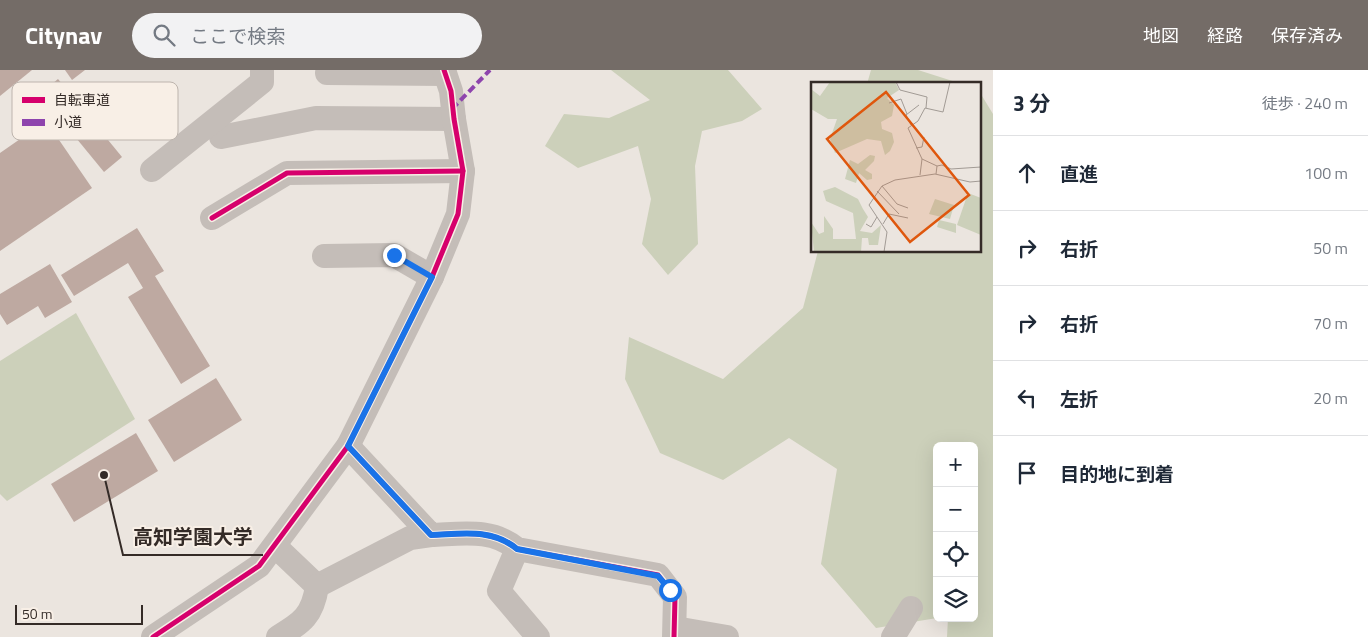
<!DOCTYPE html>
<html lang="ja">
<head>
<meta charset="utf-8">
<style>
	:root { --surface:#fff; --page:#f2f2f3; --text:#1f2937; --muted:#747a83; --line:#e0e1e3; --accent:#746c67 }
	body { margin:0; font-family:"Titillium Web","Noto Sans JP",sans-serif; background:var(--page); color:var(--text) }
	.controls { position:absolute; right:15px; bottom:15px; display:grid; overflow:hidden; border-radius:8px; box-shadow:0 5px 20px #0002 }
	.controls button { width:45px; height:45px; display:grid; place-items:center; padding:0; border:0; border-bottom:1px solid var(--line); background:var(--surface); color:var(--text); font:25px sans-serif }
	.scale { position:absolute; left:15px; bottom:12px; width:128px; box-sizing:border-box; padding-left:5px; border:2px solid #342b27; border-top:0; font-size:14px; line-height:18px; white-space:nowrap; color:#342b27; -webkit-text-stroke:4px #f8efe6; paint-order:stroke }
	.stop { position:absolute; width:15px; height:15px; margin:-11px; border:4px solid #1a73e8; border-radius:50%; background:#fff }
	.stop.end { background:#1a73e8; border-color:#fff; box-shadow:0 1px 5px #0008 }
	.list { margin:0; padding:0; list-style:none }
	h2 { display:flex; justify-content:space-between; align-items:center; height:65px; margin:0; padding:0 20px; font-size:21px }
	h2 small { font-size:16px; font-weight:400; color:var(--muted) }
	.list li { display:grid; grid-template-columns:32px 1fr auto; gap:15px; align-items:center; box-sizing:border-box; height:75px; padding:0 20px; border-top:1px solid var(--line) }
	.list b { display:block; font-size:19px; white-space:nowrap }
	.list em { font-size:16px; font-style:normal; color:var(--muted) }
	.icon { flex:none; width:28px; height:28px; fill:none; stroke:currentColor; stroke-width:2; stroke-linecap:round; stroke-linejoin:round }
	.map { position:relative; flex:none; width:993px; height:567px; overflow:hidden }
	header { display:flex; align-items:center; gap:30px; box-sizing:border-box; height:70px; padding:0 25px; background:var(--accent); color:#fff }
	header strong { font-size:24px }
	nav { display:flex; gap:28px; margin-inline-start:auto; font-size:18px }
	.search { width:350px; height:45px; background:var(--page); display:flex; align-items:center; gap:12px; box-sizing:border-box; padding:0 18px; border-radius:28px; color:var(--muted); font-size:19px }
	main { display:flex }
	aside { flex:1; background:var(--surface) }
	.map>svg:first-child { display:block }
	.green { fill:#ccd0ba }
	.building { fill:#bea9a1 }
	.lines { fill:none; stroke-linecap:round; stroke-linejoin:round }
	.minor { stroke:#c4bdb8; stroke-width:24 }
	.quiet { stroke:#8e44ad; stroke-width:4; stroke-dasharray:8 4; stroke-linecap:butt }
	.cycleway-casing { stroke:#f8efe6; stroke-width:8 }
	.cycleway { stroke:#d6006c; stroke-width:5 }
	.route { stroke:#1a73e8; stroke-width:6 }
	.inset-road { fill:none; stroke:#a29b95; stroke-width:1 }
	.view { fill:#df570d; fill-opacity:0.15; stroke:#df570d; stroke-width:2.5 }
	.inset-edge { fill:none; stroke:#342b27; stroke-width:2.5 }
	.key { fill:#f8efe6; stroke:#bdb4ad; stroke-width:1 }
	.key-label { font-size:14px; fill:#342b27 }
	.leader { fill:none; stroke:#342b27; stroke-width:2 }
	.callout-dot { fill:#342b27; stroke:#f8efe6; stroke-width:2 }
	.callout-label { font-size:20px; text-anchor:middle; font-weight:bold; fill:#342b27; stroke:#f8efe6; stroke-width:4; stroke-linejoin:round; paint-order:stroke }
</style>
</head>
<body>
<header>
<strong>Citynav</strong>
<div class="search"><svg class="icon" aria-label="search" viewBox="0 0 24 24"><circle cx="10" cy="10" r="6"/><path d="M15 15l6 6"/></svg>ここで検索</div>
<nav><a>地図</a><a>経路</a><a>保存済み</a></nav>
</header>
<main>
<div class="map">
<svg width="993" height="567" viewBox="0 0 993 567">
	<rect width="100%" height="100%" fill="#ebe5df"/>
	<!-- green -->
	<g class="green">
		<polygon points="611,0 728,0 762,39 742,51 702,61 695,96 698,174 668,205 642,174 651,129 638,76 578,98 545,76 564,44 609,48 650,30"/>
		<polygon points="871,0 918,0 962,14 867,14"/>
		<polygon points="979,21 993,44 993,567 947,567 948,548 974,548 974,376 937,376 937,548 876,558 821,494 837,399 789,368 723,410 660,383 625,309 629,267 723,309 803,238 818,181 979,181"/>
		<polygon points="76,243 135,349 7,431 0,424 0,291"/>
	</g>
	<!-- building -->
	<g class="building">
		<polygon points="0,0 32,0 0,26"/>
		<polygon points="65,0 85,0 72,10"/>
		<polygon points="58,9 122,87 104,102 40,24"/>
		<polygon points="46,51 92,118 0,181 0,83"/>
		<polygon points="137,158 164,201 155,206 210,296 181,314 128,227 143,218 128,193 74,226 61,205"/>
		<polygon points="50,194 72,232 45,248 38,236 7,255 0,244 0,224"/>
		<polygon points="216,308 242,350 174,392 148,350"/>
		<polygon points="136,363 158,401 74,452 51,414"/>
	</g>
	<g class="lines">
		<!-- minor -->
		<g class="minor">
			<polyline points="327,3 445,4"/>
			<polyline points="221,67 316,48 454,49"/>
			<polyline points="152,100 262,12 262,0"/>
			<polyline points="212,148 287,103 463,101"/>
			<polyline points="324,186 394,185 432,207"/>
			<path d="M 348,376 L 431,465 C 462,464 492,458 517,479 L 658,505 L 675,527 L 674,567"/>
			<polyline points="275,476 317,516 410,468 431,465"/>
			<polyline points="517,479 499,521 538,567"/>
			<polyline points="675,558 727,567"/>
			<polyline points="153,567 259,496 348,376 432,207 458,144 463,101 454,49 451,21 444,0"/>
			<path d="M 278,567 C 302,553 313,545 317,516"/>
			<polyline points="893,567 911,538"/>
		</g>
		<!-- quiet -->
		<polyline class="quiet" points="452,39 490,0"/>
		<!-- cycleway casing -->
		<g class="cycleway-casing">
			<g id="cycleway">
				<polyline points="212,148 287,103 463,101"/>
				<path d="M 348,376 L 431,465 C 462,464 492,458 517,479 L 658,505 L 675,527 L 674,567"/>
				<polyline points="153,567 259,496 348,376 432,207 458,144 463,101 454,49 451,21 444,0"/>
			</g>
		</g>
		<!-- cycleway -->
		<use href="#cycleway" class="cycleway"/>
	</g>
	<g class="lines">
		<!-- route -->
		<path class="route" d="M 394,185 L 432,207 L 348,376 L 431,465 C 462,464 492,458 517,479 L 658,506 L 670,520"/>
	</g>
	<!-- overview -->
	<g transform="translate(811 12)">
		<rect width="170" height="170" fill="#ebe5df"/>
		<path d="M 19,0 L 84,0 L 88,8 L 76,16 L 83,23 L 81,34 L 70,40 L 71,47 L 81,51 L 83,60 L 79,69 L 74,73 L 70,59 L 56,57 L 24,71 L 19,57 L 26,37 L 17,37 L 0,27 L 0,7 L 9,14 ZM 59,73 L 64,74 L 63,79 L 54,88 L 61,92 L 61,97 L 56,98 L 48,91 L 45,101 L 34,97 L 39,78 L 47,82 ZM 24,105 L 47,117 L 52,127 L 57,135 L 49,149 L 61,151 L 70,143 L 67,163 L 58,163 L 57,156 L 51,156 L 50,170 L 3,170 L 0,140 L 8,152 L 13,150 L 13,134 L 22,147 L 22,157 L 45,157 L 42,131 L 15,119 L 12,109 ZM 157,111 L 170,116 L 170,153 L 146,143 ZM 124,117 L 143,123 L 139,137 L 118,132 ZM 128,138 L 145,142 L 145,151 L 126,145 Z" fill="#ccd0ba"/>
		<path class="inset-road" d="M 85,0 L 89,8 L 116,15 L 115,26M 78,21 L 90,17 L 96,32M 100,43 L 95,33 L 108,23M 105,66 L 111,65 L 113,55M 111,77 L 126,84 L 125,92M 126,84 L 131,83 L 140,87 L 170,85M 109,93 L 111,77 L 97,46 L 107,39 L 114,26 L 132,30 L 139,0M 71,104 L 86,122 L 97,126M 66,109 L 88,132M 62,114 L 72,126M 55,142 L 60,145 L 66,135M 72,142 L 78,132 L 97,136M 73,170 L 76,150 L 58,123 L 71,104 L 84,98 L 124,92 L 159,100 L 170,99"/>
		<path class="view" d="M 75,10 L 158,113 L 99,160 L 16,57 Z"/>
		<rect width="170" height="170" class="inset-edge"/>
	</g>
	<!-- legend -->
	<rect x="12" y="12" width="166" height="58" rx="8" class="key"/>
	<rect x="22" y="27" width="23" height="6" fill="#d6006c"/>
	<rect x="22" y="49" width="23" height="7" fill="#8e44ad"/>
	<g class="key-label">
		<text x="54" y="35">自転車道</text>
		<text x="54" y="57">小道</text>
	</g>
	<!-- callouts -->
	<path class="leader" d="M104 405L123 485H263"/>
	<circle class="callout-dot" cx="104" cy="405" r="5"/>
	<g class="callout-label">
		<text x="193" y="474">高知学園大学</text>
	</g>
</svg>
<div class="controls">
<button>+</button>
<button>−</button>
<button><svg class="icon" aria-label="locate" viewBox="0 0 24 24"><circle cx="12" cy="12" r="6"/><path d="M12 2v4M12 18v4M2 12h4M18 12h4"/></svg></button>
<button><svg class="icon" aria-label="layers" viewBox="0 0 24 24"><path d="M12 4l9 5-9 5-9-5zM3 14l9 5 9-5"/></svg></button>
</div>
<div class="scale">50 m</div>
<div class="stop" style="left:670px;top:520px"></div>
<div class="stop end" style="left:394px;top:185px"></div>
</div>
<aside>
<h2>3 分<small>徒歩 · 240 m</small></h2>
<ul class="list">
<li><svg class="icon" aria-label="ahead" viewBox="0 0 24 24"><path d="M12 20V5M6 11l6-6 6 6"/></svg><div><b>直進</b></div><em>100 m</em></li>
<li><svg class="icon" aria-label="right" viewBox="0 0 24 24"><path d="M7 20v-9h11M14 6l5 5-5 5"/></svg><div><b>右折</b></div><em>50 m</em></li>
<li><svg class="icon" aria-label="right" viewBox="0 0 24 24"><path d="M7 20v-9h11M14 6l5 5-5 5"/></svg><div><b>右折</b></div><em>70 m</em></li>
<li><svg class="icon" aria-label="left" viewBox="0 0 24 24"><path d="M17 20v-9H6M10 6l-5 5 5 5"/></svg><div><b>左折</b></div><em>20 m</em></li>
<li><svg class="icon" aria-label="arrive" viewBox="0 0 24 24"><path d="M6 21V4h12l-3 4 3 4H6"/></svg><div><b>目的地に到着</b></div></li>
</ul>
</aside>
</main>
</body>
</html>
